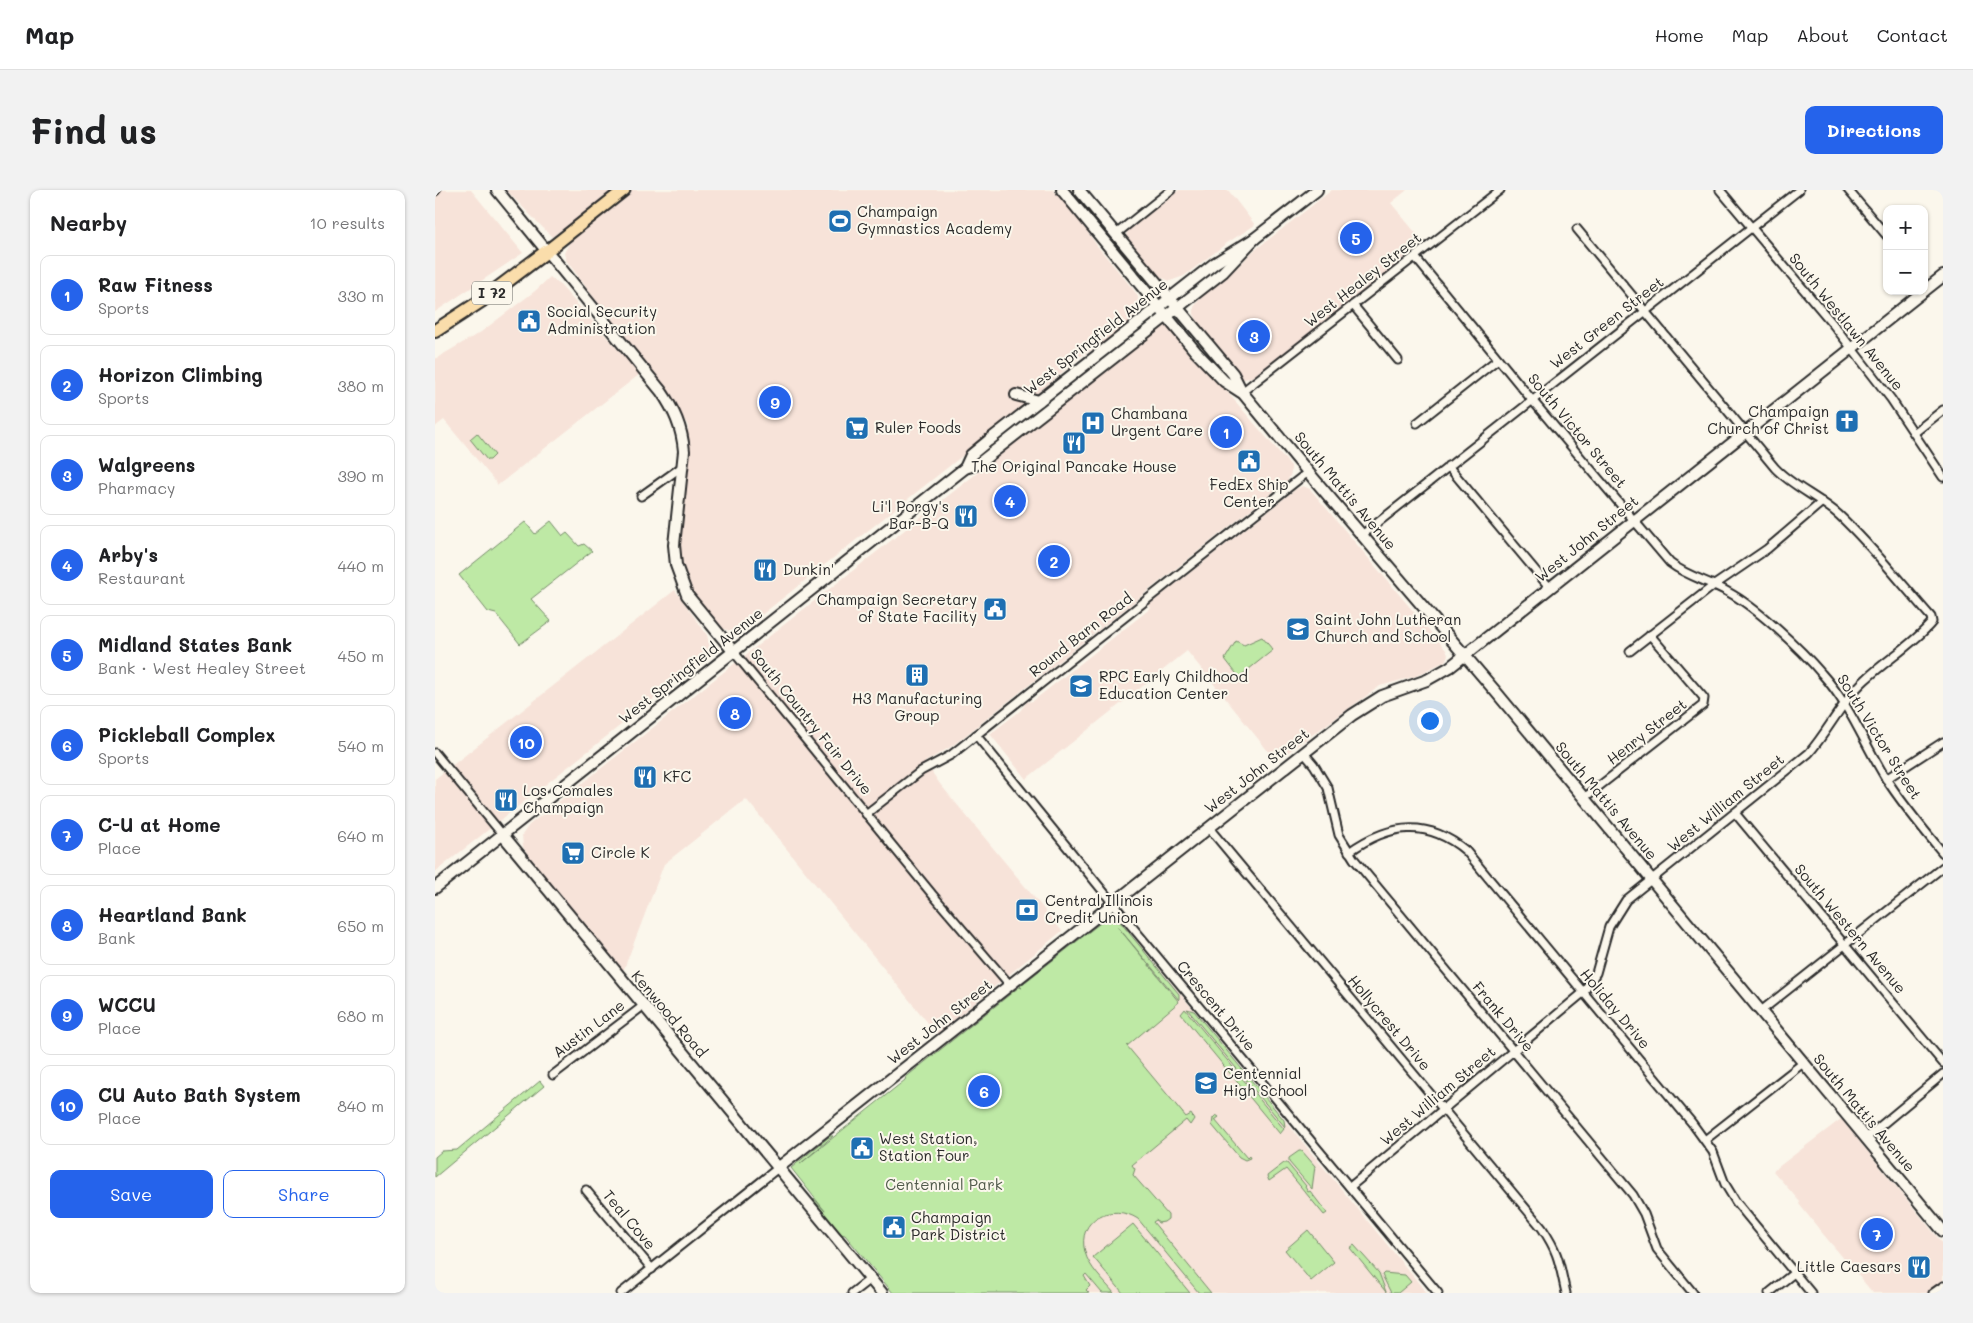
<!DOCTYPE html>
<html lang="en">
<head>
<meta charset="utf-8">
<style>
	:root { --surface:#fff; --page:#f2f2f2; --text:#202124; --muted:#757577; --line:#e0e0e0; --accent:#2563eb }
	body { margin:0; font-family:Mali,sans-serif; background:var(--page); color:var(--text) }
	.controls { position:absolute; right:15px; top:15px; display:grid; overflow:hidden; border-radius:10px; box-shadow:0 1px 4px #0004 }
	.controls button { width:45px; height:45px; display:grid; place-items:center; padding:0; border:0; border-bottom:1px solid var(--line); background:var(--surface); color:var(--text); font:25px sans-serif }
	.you { position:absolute; left:994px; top:530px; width:18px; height:18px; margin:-12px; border:4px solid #fff; border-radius:50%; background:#1a73e8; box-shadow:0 0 0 8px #1a73e833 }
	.badge { display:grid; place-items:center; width:32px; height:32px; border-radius:50%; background:var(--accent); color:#fff; font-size:16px; font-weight:700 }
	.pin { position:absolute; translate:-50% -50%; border:2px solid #fff; box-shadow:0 1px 5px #0006 }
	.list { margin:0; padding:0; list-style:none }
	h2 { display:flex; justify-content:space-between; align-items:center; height:65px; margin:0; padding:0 20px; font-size:21px }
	h2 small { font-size:16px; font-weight:400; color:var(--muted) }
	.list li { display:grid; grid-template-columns:32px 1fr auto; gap:15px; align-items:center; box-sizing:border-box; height:80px; margin:0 10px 10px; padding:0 10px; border:1px solid var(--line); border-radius:10px }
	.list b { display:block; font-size:19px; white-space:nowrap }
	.list p { margin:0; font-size:16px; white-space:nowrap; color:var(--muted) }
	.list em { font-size:16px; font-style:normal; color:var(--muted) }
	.actions { display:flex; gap:10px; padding:15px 20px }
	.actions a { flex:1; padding:11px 0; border:1px solid var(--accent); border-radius:10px; text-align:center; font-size:18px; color:var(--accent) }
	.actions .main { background:var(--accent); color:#fff }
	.map { position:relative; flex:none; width:1508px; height:1103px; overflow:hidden; border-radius:10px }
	header { display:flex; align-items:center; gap:30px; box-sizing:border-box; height:70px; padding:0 25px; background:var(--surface); border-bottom:1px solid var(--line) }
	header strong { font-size:24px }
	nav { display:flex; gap:28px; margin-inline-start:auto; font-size:18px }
	.intro { display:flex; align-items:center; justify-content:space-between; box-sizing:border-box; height:120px; padding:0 30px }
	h1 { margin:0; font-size:35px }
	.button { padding:12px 22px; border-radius:10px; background:var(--accent); color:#fff; font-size:18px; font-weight:700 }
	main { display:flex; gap:30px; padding:0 30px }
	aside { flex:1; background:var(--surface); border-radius:10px; box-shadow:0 1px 4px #0004 }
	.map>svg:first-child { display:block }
	.built { fill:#f7e3d9 }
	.green { fill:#bee9a5; stroke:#748a68 }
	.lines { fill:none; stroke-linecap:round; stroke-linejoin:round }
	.street-casing { stroke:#2b2b2b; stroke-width:11 }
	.secondary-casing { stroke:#2b2b2b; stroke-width:14 }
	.primary-casing { stroke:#2b2b2b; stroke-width:15 }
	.highway-casing { stroke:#2b2b2b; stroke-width:16 }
	.street { stroke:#fbf7ec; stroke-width:7 }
	.secondary { stroke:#fbf7ec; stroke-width:10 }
	.primary { stroke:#faddab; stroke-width:11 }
	.highway { stroke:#faddab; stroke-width:12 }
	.labels { text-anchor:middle; stroke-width:4; stroke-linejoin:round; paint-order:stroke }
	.shield { fill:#fbf7ec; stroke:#696865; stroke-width:1 }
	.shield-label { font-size:14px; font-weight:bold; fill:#2b2b2b }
	.poi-label { font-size:15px; fill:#2b2b2b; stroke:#fbf7ec; text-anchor:start }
	.street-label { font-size:15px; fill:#2b2b2b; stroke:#fbf7ec }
	.park-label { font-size:15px; fill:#505a4a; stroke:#fbf7ec }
</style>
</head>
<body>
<header>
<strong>Map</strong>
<nav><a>Home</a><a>Map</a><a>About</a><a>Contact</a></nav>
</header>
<div class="intro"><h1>Find us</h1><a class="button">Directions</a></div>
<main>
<aside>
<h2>Nearby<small>10 results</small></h2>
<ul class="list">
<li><span class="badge">1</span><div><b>Raw Fitness</b><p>Sports</p></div><em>330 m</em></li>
<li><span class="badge">2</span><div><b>Horizon Climbing</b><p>Sports</p></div><em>380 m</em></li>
<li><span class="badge">3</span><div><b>Walgreens</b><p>Pharmacy</p></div><em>390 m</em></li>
<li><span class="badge">4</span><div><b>Arby's</b><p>Restaurant</p></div><em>440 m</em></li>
<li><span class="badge">5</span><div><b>Midland States Bank</b><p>Bank · West Healey Street</p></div><em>450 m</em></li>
<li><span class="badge">6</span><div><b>Pickleball Complex</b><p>Sports</p></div><em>540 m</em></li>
<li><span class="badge">7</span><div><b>C-U at Home</b><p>Place</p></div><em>640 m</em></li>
<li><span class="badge">8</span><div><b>Heartland Bank</b><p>Bank</p></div><em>650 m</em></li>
<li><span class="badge">9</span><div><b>WCCU</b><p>Place</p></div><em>680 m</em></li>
<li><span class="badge">10</span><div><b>CU Auto Bath System</b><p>Place</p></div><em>840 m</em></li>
</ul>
<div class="actions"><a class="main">Save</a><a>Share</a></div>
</aside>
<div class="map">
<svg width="1508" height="1103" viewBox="0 0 1508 1103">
	<rect width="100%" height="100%" fill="#fbf7ec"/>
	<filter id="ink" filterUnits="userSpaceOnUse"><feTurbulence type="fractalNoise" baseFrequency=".02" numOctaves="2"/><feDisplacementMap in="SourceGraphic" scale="10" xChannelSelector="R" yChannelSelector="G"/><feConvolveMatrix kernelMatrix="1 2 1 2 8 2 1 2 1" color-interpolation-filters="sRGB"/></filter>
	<g filter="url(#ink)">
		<!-- built -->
		<g class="built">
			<polygon points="0,0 36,0 88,63 0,122"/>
			<polygon points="71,0 180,0 117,47"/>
			<polygon points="197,0 618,0 644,30 663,57 698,99 703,107 702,123 696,132 672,152 646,166 565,236 310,438 303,443 297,442 287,438 260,410 249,392 243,367 243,340 252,282 253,235 131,70 129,63 137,48"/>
			<polygon points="744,0 793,0 820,35 792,53 749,86 735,91 723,86 718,80 696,55 691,45 694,39"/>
			<polygon points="897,0 972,0 956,13 989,53 819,186 810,189 806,188 766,139 759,124 759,117 770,102 806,74 816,63"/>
			<polygon points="115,87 124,94 205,184 63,295 9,230 0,237 0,169 46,142 100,101"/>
			<polygon points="733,133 856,276 856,283 853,290 517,556 490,572 505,594 627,741 502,844 311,609 229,674 187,784 100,675 88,657 87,645 94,635"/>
			<polygon points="868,296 875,299 1011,460 1013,465 1010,471 981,486 945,496 841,571 752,461 591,589 555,544 585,521 592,512 598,511 716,418 714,415 861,299"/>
			<polygon points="240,400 272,445 275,458 272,467 0,682 0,589"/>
			<polygon points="686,733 743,801 992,1103 630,1103 594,1059 697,975 626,782"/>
			<polygon points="1406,929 1508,1054 1508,1103 1438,1103 1388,1044 1364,1014 1365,1012 1338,981"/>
		</g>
		<!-- green -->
		<g class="green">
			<polygon points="42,243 60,265 55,270 52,270 35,249"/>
			<polygon points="116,331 128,346 132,343 144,356 149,354 157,361 96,409 116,431 85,454 61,424 53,422 24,385 90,332 100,344"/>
			<polygon points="827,447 838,460 804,487 790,469 801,451 809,455"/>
			<path d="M 676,727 L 686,733 L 744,804 L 744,810 L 682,736 L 744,812 L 692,856 L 751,927 L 756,924 L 759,929 L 755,935 L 751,930 L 697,975 L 700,979 L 698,985 L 733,1025 L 733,1029 L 729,1032 L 723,1033 L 721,1030 L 718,1032 L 776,1103 L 764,1103 L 703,1029 C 677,1012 641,1029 650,1062 C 654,1078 669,1091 679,1103 L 667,1103 L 651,1084 L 649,1086 L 655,1096 L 651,1100 L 654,1103 L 458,1103 L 410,1045 L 406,1044 L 379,1011 L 379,1009 L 390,1021 L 356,978 L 395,946 L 398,946 L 365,974 L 470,890 L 471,887 L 584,797 L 587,798 L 585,796 L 669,730 Z"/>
			<polygon points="750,819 849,939 845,944 746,824"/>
			<polygon points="752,819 759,821 849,930 850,937"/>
			<polygon points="105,891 109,896 0,987 0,967 7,961 22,960"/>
			<polygon points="781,925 784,927 780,930 812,968 814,966 815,968 810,970 804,967 777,935 778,928"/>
			<polygon points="864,961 867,961 880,976 877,999 854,972 854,968"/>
			<polygon points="849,973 852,973 871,996 870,997 873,1002 875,1001 892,1023 889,1025 851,979 834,991 832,986"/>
			<polygon points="698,1034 755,1103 688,1103 658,1067"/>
			<polygon points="873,1040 899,1072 876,1091 850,1060"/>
			<polygon points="919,1055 944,1083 951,1102 915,1058"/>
			<polygon points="949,1083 970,1085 976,1092 963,1103 956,1103 947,1085"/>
		</g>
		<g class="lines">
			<!-- street casing -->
			<g class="street-casing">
				<g id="street">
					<polyline points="1285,0 1397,133 1456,209 1508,287"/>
					<polyline points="1413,0 1452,46"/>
					<polyline points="0,1 1,0"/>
					<polyline points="681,44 736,0"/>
					<path d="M 980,67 L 1097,210 L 1235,373 C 1253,387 1274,391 1293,402 C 1321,417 1366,459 1387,484 C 1415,515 1429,553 1450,587 C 1467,614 1488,639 1508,663"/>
					<polyline points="918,115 963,170"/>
					<polyline points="807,202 1065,0"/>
					<polyline points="982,233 1063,169"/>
					<polyline points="1479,243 1508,220"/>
					<polyline points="1013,276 1115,398"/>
					<polyline points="206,306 248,276"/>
					<polyline points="927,345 1364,0"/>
					<polyline points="298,461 497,704 575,795"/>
					<polyline points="1195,461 1278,396 1332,359 1387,312"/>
					<polyline points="541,545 689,727 1003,1103"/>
					<polyline points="0,563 67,644"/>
					<polyline points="869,563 879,575 893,598 904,645 919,669 1198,1005 1209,1024 1222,1059 1258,1103"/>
					<polyline points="1451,589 1508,552"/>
					<polyline points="1149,608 1268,515 1269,508 1215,445"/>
					<polyline points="1300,623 1508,873"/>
					<polyline points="431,624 486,581 516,565 873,282"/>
					<path d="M 774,638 L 1107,1038 C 1125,1065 1124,1073 1131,1103"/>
					<path d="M 914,662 C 953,634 992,628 1031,661 L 1257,933 L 1278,962 L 1290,994 L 1301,1012 L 1376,1103"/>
					<polyline points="1326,821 1508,677"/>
					<polyline points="118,885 208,816"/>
					<polyline points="1431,948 1508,884"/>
					<polyline points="1270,950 1368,873"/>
					<path d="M 915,997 L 1149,802 L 1161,783 L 1174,737 L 1191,710 L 1374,563 C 1394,540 1407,511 1430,490 C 1450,471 1480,453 1497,432 L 1496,427 C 1466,393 1437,356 1404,325 C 1384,307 1358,297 1340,278 L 1142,39"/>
					<polyline points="151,1000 217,1079"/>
					<polyline points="186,1103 343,978"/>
					<polyline points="417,1103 435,1089"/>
					<polyline points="1334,1103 1359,1083"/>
					<polyline points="1498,1103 1508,1096"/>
				</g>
			</g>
			<!-- secondary casing -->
			<g class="secondary-casing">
				<g id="secondary">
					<path d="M 62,0 L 226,201 C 239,220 247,237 249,261 L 239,355 L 241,375 L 252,405 L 298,461"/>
					<polyline points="627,0 761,162 789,191 806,202"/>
					<polyline points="644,0 798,184 807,202 873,282 1061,502 1508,1041"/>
					<polyline points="1489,101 1508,86"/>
					<polyline points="581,205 604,211"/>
					<polyline points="530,278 536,265 553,251 780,73 819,49 882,0"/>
					<polyline points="67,644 447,1103"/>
					<polyline points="0,698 530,278 543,274 788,82 819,49"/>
					<polyline points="343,978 917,525 947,506 992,490 1015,477 1489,101"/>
				</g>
			</g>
			<!-- primary casing -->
			<g class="primary-casing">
				<polyline id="primary" points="112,61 189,0"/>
			</g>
			<!-- highway casing -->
			<g class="highway-casing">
				<polyline id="highway" points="0,141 46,111 112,61"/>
			</g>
			<!-- street -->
			<use href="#street" class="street"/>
			<!-- secondary -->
			<use href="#secondary" class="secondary"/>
			<!-- primary -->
			<use href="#primary" class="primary"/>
			<!-- highway -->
			<use href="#highway" class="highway"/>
		</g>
	</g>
	<!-- icons -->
	<defs>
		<g id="stadium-square" transform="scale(1.25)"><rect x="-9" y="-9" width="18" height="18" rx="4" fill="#1f6fb2" stroke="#fbf7ec"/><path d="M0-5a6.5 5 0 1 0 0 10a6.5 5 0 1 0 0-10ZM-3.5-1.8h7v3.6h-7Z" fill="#fff"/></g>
		<g id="civic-square" transform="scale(1.25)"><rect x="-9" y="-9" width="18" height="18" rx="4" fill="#1f6fb2" stroke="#fbf7ec"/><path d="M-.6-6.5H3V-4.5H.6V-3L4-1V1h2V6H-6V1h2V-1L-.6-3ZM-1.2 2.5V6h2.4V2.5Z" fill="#fff"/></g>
		<g id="church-square" transform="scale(1.25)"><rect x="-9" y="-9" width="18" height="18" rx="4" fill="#1f6fb2" stroke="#fbf7ec"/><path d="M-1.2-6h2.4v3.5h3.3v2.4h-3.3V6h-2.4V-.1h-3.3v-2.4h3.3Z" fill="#fff"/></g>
		<g id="hospital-square" transform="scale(1.25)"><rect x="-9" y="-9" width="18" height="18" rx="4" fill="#1f6fb2" stroke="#fbf7ec"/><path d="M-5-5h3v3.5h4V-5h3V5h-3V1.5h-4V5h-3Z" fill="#fff"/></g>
		<g id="supermarket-square" transform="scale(1.25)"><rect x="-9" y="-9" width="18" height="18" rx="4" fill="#1f6fb2" stroke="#fbf7ec"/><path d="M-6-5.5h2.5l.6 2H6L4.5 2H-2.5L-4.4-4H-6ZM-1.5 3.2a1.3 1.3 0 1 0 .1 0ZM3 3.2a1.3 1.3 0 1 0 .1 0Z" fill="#fff"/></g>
		<g id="restaurant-square" transform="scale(1.25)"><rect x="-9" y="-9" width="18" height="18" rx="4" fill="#1f6fb2" stroke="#fbf7ec"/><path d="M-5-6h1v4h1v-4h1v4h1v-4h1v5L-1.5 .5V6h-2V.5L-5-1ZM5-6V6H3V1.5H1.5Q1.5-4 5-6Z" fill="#fff"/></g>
		<g id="school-square" transform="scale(1.25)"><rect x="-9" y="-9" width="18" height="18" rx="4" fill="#1f6fb2" stroke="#fbf7ec"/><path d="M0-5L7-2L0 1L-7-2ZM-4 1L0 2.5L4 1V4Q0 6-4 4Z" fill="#fff"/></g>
		<g id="building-square" transform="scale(1.25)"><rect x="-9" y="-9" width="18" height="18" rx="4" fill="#1f6fb2" stroke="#fbf7ec"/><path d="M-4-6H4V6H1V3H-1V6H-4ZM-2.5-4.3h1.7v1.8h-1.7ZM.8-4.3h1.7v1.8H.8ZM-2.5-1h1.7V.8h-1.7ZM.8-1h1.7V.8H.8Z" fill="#fff"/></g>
		<g id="bank-square" transform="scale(1.25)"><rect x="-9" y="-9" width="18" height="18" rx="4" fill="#1f6fb2" stroke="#fbf7ec"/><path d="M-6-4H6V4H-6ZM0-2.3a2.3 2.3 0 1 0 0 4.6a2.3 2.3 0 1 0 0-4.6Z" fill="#fff"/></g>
	</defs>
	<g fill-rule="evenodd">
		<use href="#stadium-square" x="405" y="31"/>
		<use href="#civic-square" x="94" y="131"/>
		<use href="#church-square" x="1412" y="231"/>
		<use href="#hospital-square" x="658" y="233"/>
		<use href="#supermarket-square" x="422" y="238"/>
		<use href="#restaurant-square" x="639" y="253"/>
		<use href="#civic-square" x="814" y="271"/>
		<use href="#restaurant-square" x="531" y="326"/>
		<use href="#restaurant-square" x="330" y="380"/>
		<use href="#civic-square" x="560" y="419"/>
		<use href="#school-square" x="863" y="439"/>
		<use href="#building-square" x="482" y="485"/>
		<use href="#school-square" x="646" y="496"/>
		<use href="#restaurant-square" x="210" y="587"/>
		<use href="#restaurant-square" x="71" y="610"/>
		<use href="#supermarket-square" x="138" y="663"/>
		<use href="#bank-square" x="592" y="720"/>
		<use href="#school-square" x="771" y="893"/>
		<use href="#civic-square" x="427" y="958"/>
		<use href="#civic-square" x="459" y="1037"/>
		<use href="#restaurant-square" x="1484" y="1077"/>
	</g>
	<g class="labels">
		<!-- shield labels -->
		<rect class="shield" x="37" y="91.5" width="40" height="23" rx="4"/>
		<g class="shield-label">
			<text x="57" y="108">I 72</text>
		</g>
		<!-- poi labels -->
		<g class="poi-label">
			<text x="422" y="27">Champaign<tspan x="422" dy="17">Gymnastics Academy</tspan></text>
			<text x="112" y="127">Social Security<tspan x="112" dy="17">Administration</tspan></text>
			<text x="1394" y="227" text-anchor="end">Champaign<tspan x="1394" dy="17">Church of Christ</tspan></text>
			<text x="676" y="229">Chambana<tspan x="676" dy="17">Urgent Care</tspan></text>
			<text x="440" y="243">Ruler Foods</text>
			<text x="639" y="282" text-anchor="middle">The Original Pancake House</text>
			<text x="814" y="300" text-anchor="middle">FedEx Ship<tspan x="814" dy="17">Center</tspan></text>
			<text x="514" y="322" text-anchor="end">Li'l Porgy's<tspan x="514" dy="17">Bar-B-Q</tspan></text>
			<text x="348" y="385">Dunkin'</text>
			<text x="542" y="415" text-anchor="end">Champaign Secretary<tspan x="542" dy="17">of State Facility</tspan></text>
			<text x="880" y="435">Saint John Lutheran<tspan x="880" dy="17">Church and School</tspan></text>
			<text x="664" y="492">RPC Early Childhood<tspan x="664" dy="17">Education Center</tspan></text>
			<text x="482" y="514" text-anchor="middle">H3 Manufacturing<tspan x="482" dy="17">Group</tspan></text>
			<text x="228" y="592">KFC</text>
			<text x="88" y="606">Los Comales<tspan x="88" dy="17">Champaign</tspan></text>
			<text x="156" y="668">Circle K</text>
			<text x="610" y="716">Central Illinois<tspan x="610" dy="17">Credit Union</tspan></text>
			<text x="788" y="889">Centennial<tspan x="788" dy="17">High School</tspan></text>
			<text x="444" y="954">West Station,<tspan x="444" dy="17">Station Four</tspan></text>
			<text x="476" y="1033">Champaign<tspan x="476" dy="17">Park District</tspan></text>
			<text x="1466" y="1082" text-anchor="end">Little Caesars</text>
		</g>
		<!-- street labels -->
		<g class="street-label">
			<text transform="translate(928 90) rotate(-38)" y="5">West Healey Street</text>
			<text transform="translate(1411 132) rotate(51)" y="5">South Westlawn Avenue</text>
			<text transform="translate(1172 133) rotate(-38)" y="5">West Green Street</text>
			<text transform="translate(661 147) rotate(-38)" y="5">West Springfield Avenue</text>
			<text transform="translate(1142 241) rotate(50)" y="5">South Victor Street</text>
			<text transform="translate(910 301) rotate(50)" y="5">South Mattis Avenue</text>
			<text transform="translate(1152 349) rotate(-39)" y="5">West John Street</text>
			<text transform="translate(646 445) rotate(-38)" y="5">Round Barn Road</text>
			<text transform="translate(256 476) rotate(-38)" y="5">West Springfield Avenue</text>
			<text transform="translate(376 532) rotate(51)" y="5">South Country Fair Drive</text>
			<text transform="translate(1212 542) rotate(-38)" y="5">Henry Street</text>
			<text transform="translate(1444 547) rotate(58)" y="5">South Victor Street</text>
			<text transform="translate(822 581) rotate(-38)" y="5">West John Street</text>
			<text transform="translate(1171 611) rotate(50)" y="5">South Mattis Avenue</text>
			<text transform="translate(1291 613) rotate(-39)" y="5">West William Street</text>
			<text transform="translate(1415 739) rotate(50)" y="5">South Western Avenue</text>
			<text transform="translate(781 816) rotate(50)" y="5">Crescent Drive</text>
			<text transform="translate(1180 819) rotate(50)" y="5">Holiday Drive</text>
			<text transform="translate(234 824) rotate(50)" y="5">Kenwood Road</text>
			<text transform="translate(1068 827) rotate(50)" y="5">Frank Drive</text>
			<text transform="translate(505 832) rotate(-38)" y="5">West John Street</text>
			<text transform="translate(954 833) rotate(50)" y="5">Hollycrest Drive</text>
			<text transform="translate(154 839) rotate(-37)" y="5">Austin Lane</text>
			<text transform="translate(1003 906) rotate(-40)" y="5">West William Street</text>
			<text transform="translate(1429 923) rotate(50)" y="5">South Mattis Avenue</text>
			<text transform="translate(194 1030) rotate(50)" y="5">Teal Cove</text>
		</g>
		<!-- park labels -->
		<g class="park-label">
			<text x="509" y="1000">Centennial Park</text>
		</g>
	</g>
</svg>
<div class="controls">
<button>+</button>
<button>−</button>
</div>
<div class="you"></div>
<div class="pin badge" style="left:791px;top:242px">1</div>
<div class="pin badge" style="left:619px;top:371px">2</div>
<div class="pin badge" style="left:819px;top:146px">3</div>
<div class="pin badge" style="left:575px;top:311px">4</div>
<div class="pin badge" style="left:921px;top:48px">5</div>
<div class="pin badge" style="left:549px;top:901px">6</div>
<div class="pin badge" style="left:1442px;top:1044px">7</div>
<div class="pin badge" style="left:300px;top:523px">8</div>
<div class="pin badge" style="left:340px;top:212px">9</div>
<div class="pin badge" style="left:91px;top:552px">10</div>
</div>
</main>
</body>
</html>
